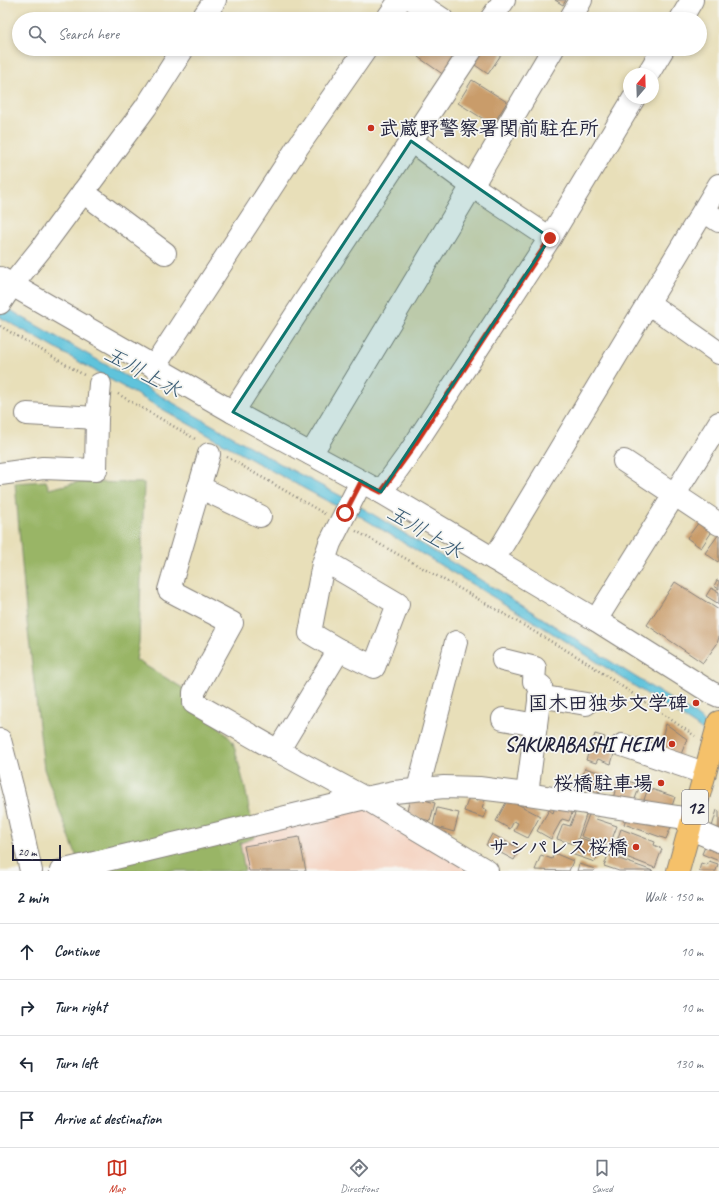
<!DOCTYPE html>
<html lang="en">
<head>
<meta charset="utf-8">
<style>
	:root { --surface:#fff; --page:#f6f6f7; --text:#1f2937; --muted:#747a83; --line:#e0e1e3; --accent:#c8321e }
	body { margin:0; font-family:Caveat,"Klee One",sans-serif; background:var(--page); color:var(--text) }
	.compass { position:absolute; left:623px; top:68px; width:36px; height:36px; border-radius:50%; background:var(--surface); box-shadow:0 2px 6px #0003; rotate:19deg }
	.scale { position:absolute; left:12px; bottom:10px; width:49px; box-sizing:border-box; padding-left:4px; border:2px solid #22223b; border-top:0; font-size:11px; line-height:14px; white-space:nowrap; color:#22223b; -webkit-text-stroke:3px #f6f6f2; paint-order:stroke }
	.stop { position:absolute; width:12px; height:12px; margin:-9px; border:3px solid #c8321e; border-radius:50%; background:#fff }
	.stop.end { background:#c8321e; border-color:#fff; box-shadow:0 1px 4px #0008 }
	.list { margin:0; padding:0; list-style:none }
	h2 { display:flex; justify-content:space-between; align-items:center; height:52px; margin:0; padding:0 16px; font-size:17px }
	h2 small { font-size:13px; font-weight:400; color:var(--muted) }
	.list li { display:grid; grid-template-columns:26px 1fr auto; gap:12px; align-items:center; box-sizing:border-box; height:56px; padding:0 16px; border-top:1px solid var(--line) }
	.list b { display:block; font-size:15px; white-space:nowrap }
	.list em { font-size:13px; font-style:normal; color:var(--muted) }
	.icon { flex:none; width:22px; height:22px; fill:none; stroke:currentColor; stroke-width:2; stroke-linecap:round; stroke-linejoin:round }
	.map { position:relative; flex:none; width:719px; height:871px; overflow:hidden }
	.search { position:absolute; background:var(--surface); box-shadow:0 2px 6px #0003; left:12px; right:12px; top:12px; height:44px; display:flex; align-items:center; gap:10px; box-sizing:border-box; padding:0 14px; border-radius:22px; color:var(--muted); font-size:15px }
	.sheet { height:276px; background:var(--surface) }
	nav { display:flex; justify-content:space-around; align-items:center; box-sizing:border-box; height:56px; border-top:1px solid var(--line); background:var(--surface); font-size:11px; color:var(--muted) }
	nav a { display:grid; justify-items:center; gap:2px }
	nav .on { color:var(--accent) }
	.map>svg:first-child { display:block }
	.built { fill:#f5d3c1 }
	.forest { fill:#99b566; stroke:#5e6c50 }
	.water { fill:#5ec3db; stroke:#40728b }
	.building { fill:#c99c6a }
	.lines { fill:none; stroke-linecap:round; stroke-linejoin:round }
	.minor-casing { stroke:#85807a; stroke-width:24 }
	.major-casing { stroke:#85807a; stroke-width:24 }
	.path { stroke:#85807a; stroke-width:2.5; stroke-dasharray:1 3; stroke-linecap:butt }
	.minor { stroke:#fff; stroke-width:22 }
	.major { stroke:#f5c16b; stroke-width:22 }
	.route { stroke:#c8321e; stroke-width:5 }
	.marked { fill:#0f766e; fill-opacity:0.2; stroke:#0f766e; stroke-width:3; stroke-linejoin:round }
	.poi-dot { fill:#c8321e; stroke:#f6f6f2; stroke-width:1.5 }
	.labels { text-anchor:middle; stroke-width:3.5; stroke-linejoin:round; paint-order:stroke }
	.shield { fill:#f6f6f2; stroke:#626272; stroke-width:1 }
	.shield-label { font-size:19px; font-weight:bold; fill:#22223b }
	.poi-label { font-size:20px; font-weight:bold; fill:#22223b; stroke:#f6f6f2; text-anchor:end }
	.water-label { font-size:21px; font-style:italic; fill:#375a73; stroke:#f6f6f2 }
</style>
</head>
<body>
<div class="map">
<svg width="719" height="871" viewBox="0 0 719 871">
	<rect width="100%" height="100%" fill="#f6f6f2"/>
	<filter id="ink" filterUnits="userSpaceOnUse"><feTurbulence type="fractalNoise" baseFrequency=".025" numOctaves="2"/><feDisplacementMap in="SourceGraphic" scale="8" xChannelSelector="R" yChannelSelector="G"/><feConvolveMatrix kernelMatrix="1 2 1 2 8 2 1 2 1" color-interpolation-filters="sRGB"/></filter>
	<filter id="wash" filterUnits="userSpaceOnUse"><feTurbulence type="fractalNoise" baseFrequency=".012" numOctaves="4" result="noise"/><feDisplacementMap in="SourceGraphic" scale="16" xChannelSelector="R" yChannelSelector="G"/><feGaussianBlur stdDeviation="0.9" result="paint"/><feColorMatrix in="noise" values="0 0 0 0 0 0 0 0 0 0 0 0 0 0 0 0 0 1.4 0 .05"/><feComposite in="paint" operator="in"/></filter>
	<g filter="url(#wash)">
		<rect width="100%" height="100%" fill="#e8dfb9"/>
		<!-- built -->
		<polygon class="built" points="364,806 473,871 243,871 236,838"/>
		<!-- forest -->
		<polygon class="forest" points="46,481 49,489 78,482 144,483 139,642 136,660 186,690 233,742 245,788 255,838 240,843 245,871 82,871 44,769 27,622 15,483"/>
		<!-- water -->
		<polygon class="water" points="0,303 20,316 286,467 356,504 507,596 694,714 719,734 719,744 695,725 549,631 358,515 340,508 254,461 0,317"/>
		<g id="blocks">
			<!-- building -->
			<g class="building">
				<polygon points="555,0 566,0 563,5"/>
				<polygon points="423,49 459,49 444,75 418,57"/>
				<polygon points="481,49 505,49 488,74 472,63"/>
				<polygon points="472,80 507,102 493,125 458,103"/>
				<polygon points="702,518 715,527 701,548 687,538"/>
				<polygon points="719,534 719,560 718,562 705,553"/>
				<polygon points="717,580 719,581 719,589 714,586"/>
				<polygon points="675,582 719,610 719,637 717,644 703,663 647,625"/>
				<polygon points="711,588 719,592 719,604 706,596"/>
				<polygon points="666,724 687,739 680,757 658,749"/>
				<polygon points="595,734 605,737 604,740 617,744 611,764 598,759 596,763 586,760"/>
				<polygon points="585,768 607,775 600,793 579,785"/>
				<polygon points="619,778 640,785 634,802 613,798"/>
				<polygon points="648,788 675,797 671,809 644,800"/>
				<polygon points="411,796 435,803 430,821 406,814"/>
				<polygon points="469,797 478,800 479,797 485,799 482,808 487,810 484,818 464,811"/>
				<polygon points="508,799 540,816 528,838 514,831 518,823 514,821 510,829 496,821"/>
				<polygon points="555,807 574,808 569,821 562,819 551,839 537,831 549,810 553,813"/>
				<polygon points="437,808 459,813 454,832 433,826"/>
				<polygon points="717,810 719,811 719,833 711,830"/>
				<polygon points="576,811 586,815 576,845 557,839 563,824 570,826"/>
				<polygon points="629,811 671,827 666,839 624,824"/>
				<polygon points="590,812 598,815 596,819 617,826 609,847 581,836"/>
				<polygon points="621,829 655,842 654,845 662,849 655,868 613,852"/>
				<polygon points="492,834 520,849 514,860 486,845"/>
				<polygon points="299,837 306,871 249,871 244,846"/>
				<polygon points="581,838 601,846 595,862 574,855"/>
				<polygon points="707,842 719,846 719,861 702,854"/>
				<polygon points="554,853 573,861 569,871 535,870 541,855 552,859"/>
				<polygon points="608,855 653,871 619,871 604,866"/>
				<polygon points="709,861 718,864 716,871 699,871 701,863 707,865"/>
				<polygon points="579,864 595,869 594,871 577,871"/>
			</g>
		</g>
	</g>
	<g filter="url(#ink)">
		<use href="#blocks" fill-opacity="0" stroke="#85807a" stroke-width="1"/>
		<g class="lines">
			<!-- minor casing -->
			<g class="minor-casing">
				<g id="minor">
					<polyline points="413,0 442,19"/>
					<polyline points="202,19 215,0"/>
					<polyline points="387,19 400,0"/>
					<polyline points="491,19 504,0"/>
					<polyline points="570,19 581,0"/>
					<polyline points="681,19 692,0"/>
					<polyline points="648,74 663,49"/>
					<polyline points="411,141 472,186 550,238"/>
					<polyline points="83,192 165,253"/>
					<polyline points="704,211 719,221"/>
					<polyline points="0,278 233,412 381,492 596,620 710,692 719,696"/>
					<polyline points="0,303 12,285 44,245 146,107 183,49"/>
					<polyline points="648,303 719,353"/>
					<polyline points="154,367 297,148 366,49"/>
					<polyline points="233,412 306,299 472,49"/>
					<polyline points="27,414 97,418"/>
					<polyline points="209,454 169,590 232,623 194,692 194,703 278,751 365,798 487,871"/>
					<polyline points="311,454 472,186 553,49"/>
					<polyline points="624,461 719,524"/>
					<polyline points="0,474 43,468 96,470 97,418 100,384"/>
					<polyline points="199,487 260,516"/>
					<polyline points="381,492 410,452 550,238 634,98"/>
					<polyline points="494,559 719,185"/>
					<polyline points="323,564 332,565 398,604 374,667 339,650 310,633 323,564 330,543 361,482"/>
					<polyline points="596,620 719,423"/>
					<polyline points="503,660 535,668 534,681 541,686 527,794"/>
					<polyline points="539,696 586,704"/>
					<polyline points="503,719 536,725"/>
					<polyline points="0,740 14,794 31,871"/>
					<polyline points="622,745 704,773"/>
					<polyline points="278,751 339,650"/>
					<polyline points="418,789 456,642"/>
					<polyline points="689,828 719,841"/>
					<polyline points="61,871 365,798 394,792 444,787 479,788 527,794 691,819"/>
				</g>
			</g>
			<!-- major casing -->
			<g class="major-casing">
				<polyline id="major" points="678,871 719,722"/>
			</g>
			<!-- path -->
			<g class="path">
				<polyline points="0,326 84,375"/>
				<polyline points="118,394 197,440"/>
				<polyline points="227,457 325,514"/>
				<polyline points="356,531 473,596 583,660 695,736"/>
			</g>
			<!-- minor -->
			<use href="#minor" class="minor"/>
			<!-- major -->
			<use href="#major" class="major"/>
		</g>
	</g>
	<g class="lines" filter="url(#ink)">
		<!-- route -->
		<polyline class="route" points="345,513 361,482 381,492 410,452 550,238"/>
	</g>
	<!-- marked area -->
	<path class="marked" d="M 411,141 L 550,238 L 381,492 L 233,412 Z"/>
	<!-- markers -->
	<g class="poi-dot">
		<circle cx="371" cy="128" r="4"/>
		<circle cx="696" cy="703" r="4"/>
		<circle cx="672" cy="744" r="4"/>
		<circle cx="661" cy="783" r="4"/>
		<circle cx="636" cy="847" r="4"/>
	</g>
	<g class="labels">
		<!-- shield labels -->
		<rect class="shield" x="682" y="790" width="26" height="34" rx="3"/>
		<g class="shield-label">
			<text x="695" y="814">12</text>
		</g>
		<!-- poi labels -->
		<g class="poi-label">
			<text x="379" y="135" text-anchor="start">武蔵野警察署関前駐在所</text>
			<text x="688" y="710">国木田独歩文学碑</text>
			<text x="664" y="751">SAKURABASHI HEIM</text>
			<text x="653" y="790">桜橋駐車場</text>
			<text x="628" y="854">サンパレス桜橋</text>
		</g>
		<!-- water labels -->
		<g class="water-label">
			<text transform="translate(143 372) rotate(29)" y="7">玉川上水</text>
			<text transform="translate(425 532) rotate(31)" y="7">玉川上水</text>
		</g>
	</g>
</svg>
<svg class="compass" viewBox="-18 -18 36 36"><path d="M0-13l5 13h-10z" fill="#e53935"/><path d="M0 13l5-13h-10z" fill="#747a83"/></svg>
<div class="scale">20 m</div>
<div class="stop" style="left:345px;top:513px"></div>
<div class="stop end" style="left:550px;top:238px"></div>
<div class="search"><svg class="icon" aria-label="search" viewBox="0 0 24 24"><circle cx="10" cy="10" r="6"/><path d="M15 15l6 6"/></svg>Search here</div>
</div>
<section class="sheet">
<h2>2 min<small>Walk · 150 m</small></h2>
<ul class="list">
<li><svg class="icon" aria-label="ahead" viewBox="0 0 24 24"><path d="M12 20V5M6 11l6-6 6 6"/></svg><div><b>Continue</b></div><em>10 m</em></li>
<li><svg class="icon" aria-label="right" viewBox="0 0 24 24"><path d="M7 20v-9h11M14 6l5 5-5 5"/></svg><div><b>Turn right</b></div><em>10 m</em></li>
<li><svg class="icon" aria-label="left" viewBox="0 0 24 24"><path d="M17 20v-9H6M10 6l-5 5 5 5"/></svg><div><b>Turn left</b></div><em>130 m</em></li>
<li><svg class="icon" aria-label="arrive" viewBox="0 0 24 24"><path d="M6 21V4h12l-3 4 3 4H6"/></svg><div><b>Arrive at destination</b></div></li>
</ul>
</section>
<nav>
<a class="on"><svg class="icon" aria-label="map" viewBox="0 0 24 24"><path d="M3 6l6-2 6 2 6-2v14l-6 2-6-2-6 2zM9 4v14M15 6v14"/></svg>Map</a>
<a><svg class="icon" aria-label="directions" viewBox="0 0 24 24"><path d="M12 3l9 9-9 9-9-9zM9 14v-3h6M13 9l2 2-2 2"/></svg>Directions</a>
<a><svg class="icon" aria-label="saved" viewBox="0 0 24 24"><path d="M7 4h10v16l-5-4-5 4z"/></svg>Saved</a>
</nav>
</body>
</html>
